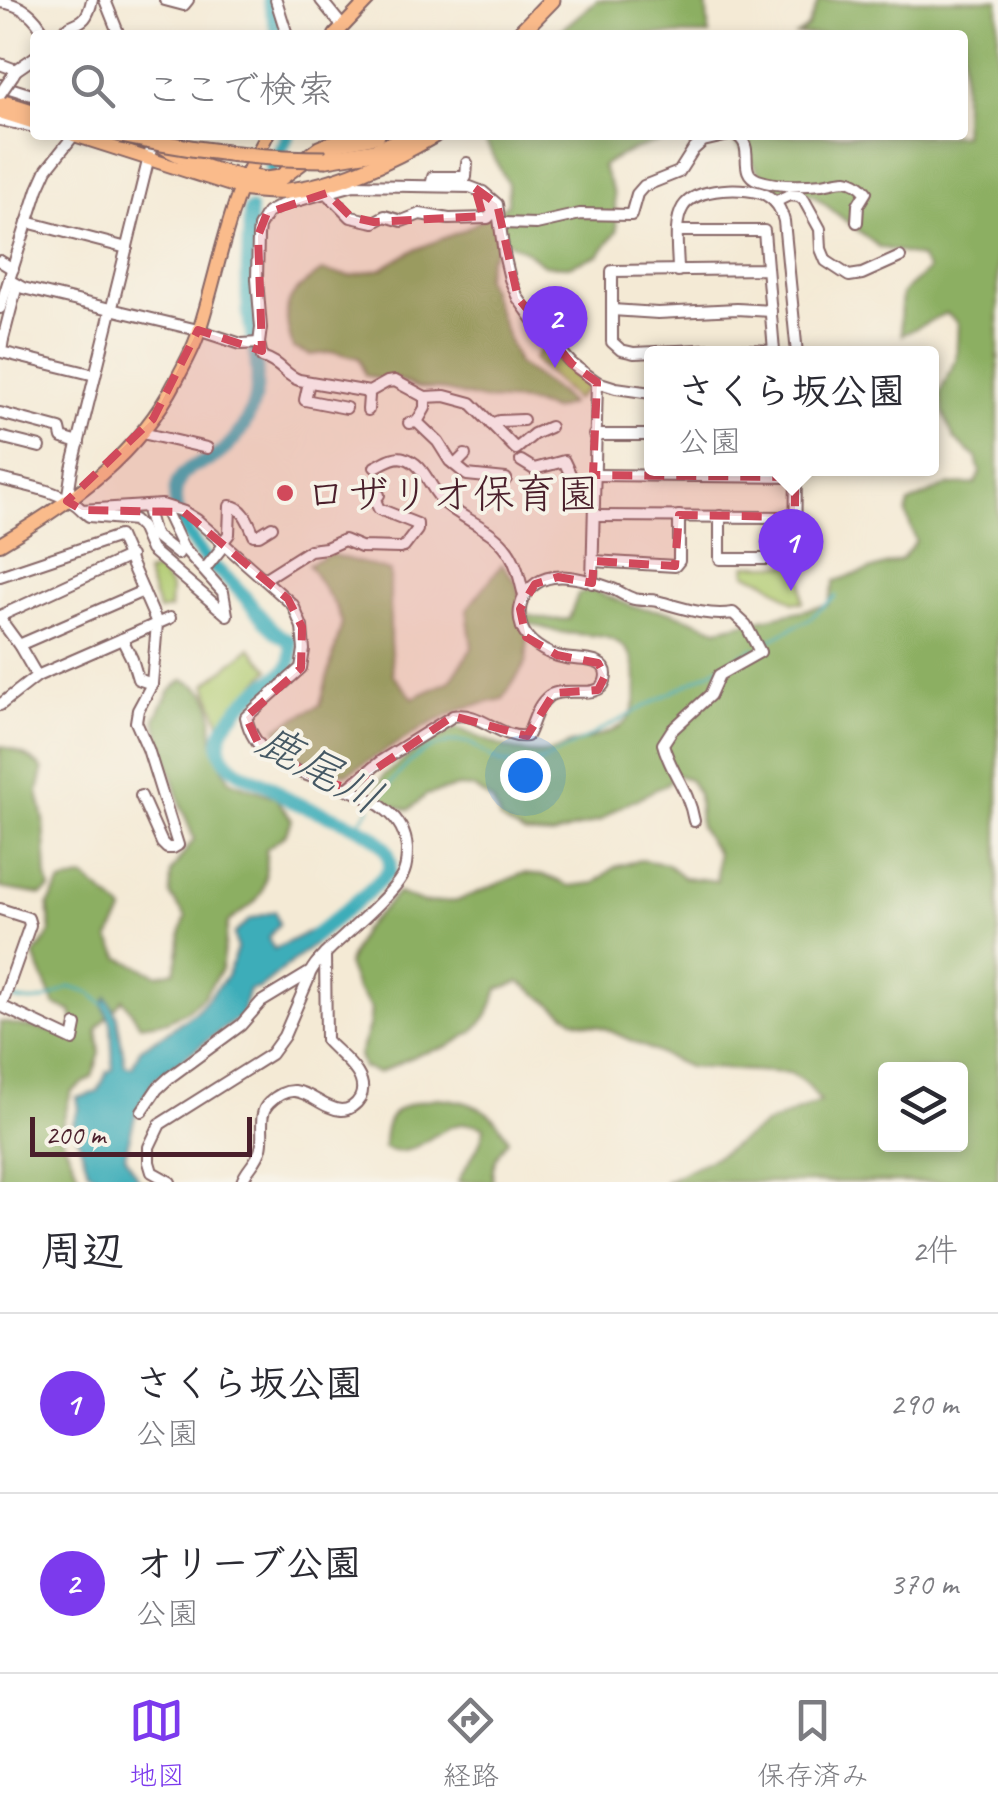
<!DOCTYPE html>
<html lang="ja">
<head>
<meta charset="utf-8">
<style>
	:root { --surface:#fff; --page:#f7f7f7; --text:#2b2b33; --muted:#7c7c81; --line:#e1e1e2; --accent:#7c3aed }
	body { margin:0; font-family:Caveat,"Klee One",sans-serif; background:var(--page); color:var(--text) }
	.controls { position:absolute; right:30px; bottom:30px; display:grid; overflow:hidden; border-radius:10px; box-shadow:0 5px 15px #0003 }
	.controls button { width:90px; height:90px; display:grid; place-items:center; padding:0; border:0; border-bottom:2px solid var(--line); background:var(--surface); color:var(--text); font:50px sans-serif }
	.scale { position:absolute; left:30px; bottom:25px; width:222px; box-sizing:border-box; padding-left:10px; border:5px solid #4a1f2b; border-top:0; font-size:28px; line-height:35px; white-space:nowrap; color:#4a1f2b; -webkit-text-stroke:8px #f7f3e8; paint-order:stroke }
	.you { position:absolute; left:525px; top:775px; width:35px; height:35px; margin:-25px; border:8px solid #fff; border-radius:50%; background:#1a73e8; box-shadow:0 0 0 15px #1a73e833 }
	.badge { display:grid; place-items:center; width:65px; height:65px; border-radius:50%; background:var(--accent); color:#fff; font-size:32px; font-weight:700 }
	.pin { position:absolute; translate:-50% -82px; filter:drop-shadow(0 2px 5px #0008) }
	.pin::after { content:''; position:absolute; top:52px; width:35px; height:30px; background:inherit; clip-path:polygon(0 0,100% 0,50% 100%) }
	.popup { position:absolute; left:644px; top:346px; width:295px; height:130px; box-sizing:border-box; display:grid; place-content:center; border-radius:10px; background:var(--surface); filter:drop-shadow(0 2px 8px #0005); font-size:32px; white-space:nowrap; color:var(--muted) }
	.popup b { font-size:38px; color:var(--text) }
	.popup::after { content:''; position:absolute; left:50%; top:100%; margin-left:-20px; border:20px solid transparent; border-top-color:var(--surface) }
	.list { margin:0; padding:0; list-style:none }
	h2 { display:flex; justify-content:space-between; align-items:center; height:130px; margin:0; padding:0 40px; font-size:42px }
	h2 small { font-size:32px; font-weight:400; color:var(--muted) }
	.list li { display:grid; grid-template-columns:65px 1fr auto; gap:30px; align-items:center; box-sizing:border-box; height:180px; padding:0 40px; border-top:2px solid var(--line) }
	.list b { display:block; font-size:38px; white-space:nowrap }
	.list p { margin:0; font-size:32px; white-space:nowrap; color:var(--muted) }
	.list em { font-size:32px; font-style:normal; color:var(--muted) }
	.icon { flex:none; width:55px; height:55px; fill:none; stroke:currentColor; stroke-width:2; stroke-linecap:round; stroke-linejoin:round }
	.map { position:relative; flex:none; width:998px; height:1182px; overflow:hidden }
	.search { position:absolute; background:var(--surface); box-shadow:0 5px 15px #0003; left:30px; right:30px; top:30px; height:110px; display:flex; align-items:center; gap:25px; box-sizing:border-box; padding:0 35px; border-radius:10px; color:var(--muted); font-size:38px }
	.sheet { height:490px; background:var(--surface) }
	nav { display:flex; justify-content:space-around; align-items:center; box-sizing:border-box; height:140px; border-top:2px solid var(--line); background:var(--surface); font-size:28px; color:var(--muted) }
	nav a { display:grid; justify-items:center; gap:5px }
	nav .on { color:var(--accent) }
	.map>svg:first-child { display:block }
	.green { fill:#b0cb70; stroke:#7d754e; stroke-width:2.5 }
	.forest { fill:#8caf62; stroke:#6b6746; stroke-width:2.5; fill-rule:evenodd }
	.water { fill:#3dadb9; stroke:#446672; stroke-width:2.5 }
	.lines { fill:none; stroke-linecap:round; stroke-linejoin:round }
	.stream { stroke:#3dadb9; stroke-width:2.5 }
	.river { stroke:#3dadb9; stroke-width:14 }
	.minor-casing { stroke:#866666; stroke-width:14 }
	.major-casing { stroke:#866666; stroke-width:16 }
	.highway-casing { stroke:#866666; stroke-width:19 }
	.minor { stroke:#fff; stroke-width:10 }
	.major { stroke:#fabb8b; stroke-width:12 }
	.highway { stroke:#fabb8b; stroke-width:15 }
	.minor-bridge-casing { stroke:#866666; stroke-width:14; stroke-linecap:butt }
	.highway-bridge-casing { stroke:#866666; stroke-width:19; stroke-linecap:butt }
	.minor-bridge { stroke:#fff; stroke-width:10 }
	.highway-bridge { stroke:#fabb8b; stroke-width:15 }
	.marked { fill:#d1495b; fill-opacity:0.2; stroke:#d1495b; stroke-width:8; stroke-dasharray:20 12; stroke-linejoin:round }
	.poi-dot { fill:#d1495b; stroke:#f7f3e8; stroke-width:4 }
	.labels { text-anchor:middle; stroke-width:8; stroke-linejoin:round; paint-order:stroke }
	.poi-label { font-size:42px; fill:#4a1f2b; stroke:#f7f3e8; text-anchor:start }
	.water-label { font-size:45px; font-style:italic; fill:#455864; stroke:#f7f3e8 }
</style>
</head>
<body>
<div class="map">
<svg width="998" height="1182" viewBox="0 0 998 1182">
	<rect width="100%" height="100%" fill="#f7f3e8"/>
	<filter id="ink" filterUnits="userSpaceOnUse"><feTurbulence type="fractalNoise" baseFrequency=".01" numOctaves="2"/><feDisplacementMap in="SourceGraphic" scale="20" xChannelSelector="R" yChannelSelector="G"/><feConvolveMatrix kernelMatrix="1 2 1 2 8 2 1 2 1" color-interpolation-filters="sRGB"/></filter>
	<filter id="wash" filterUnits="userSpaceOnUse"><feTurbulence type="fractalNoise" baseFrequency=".0048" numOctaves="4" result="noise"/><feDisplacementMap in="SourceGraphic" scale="40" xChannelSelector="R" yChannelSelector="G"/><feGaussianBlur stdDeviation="2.25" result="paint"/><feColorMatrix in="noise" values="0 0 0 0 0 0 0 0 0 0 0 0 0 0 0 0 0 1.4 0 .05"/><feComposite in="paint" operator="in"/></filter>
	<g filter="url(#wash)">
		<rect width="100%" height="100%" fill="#f4ead5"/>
		<!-- green -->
		<g class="green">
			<polygon points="544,345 589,386 575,400 534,359"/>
			<polygon points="746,565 801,565 803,602 793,602 766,581 746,574"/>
			<polygon points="159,570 171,589 170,609 159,611 146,573"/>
			<polygon points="250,648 270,669 220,723 206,684"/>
		</g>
		<!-- forest -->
		<g class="forest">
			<polygon points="597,0 706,0 709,35 555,35"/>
			<path d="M 819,0 L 998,0 L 998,1182 L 664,1182 L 719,1155 L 766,1124 L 820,1102 L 807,1084 L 790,1073 L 688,1067 L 604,1028 L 574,1020 L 520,982 L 498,989 L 488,1015 L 473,1032 L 447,1047 L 416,1055 L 378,1073 L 363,1068 L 359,1055 L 369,1027 L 371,1009 L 356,988 L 347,965 L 362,931 L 398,893 L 424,903 L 457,901 L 524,873 L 544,875 L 569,886 L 595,883 L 615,867 L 640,860 L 667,864 L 683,877 L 717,881 L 717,853 L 700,827 L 698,794 L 689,779 L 676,775 L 665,785 L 616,809 L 601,820 L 552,836 L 524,834 L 500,820 L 493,802 L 474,788 L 458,787 L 426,795 L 409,810 L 387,804 L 376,792 L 384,775 L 420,748 L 457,728 C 482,738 517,756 544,753 C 554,752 564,746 573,743 C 609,732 640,731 636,682 C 636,671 633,655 624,647 C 607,632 586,636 566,633 C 554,632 541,627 529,623 L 526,663 L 503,699 L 464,708 L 428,725 L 347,774 L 315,767 L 289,750 L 276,728 L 320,705 L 342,623 L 336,607 L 308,564 L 330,554 L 390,571 L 390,642 L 393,675 L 413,698 L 450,681 L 472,648 L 467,609 L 502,564 L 516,582 L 527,615 L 549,620 L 569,619 L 578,594 L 592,590 L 634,607 L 671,612 L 717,629 L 828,605 L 835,581 L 901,560 L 916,541 L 906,514 L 909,503 L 948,485 L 975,484 L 980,473 L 976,457 L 954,439 L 943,412 L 940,393 L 956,360 L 958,323 L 946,313 L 902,335 L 900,319 L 902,293 L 928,270 L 920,257 L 879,247 L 813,195 L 769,188 L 748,156 L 726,135 L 963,135 L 963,35 L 797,35 L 807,28 ZM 886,1070 L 960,1070 L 960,1144 L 886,1144 Z"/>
			<path d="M 482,135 L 693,135 C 661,141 629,148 602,166 L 614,194 L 617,231 L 599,255 L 568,266 L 544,265 L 526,251 L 504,240 L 489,258 L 485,277 L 518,364 L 559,393 L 570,404 L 553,410 L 525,402 L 483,400 L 437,389 L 417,388 L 394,378 L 378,379 L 365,375 L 359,358 L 334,352 L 310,355 L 293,348 C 280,304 286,295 322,271 L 350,276 L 381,269 L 412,251 L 464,230 L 508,204 L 508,184 Z"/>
			<path d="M 183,680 C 226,695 206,717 215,750 C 218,760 225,771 230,781 L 275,797 L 292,820 L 285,835 L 266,849 C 266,896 265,896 228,922 L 221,970 L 204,996 L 186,1011 L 167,1021 L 140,1025 L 123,999 L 97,1029 L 100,1053 L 92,1077 L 71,1092 L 60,1133 L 82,1182 L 0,1182 L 0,1022 L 69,1034 L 74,1024 L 71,1011 L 55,1005 L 34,956 L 51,932 L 48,905 L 61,883 L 84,877 L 124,911 L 109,939 L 120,958 L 158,975 L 175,971 C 180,953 178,934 186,917 L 170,895 L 171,872 L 194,839 L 182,808 L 155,719 L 170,690 Z"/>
			<path d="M 0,746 C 15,750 33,758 43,770 L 38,792 L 44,820 L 47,877 L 50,889 L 42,895 L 0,888 Z"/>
			<path d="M 438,1098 C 470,1101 494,1108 508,1140 C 499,1151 490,1167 493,1182 L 458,1182 C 466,1163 482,1147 484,1127 C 442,1109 419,1166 384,1148 C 383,1107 404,1104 438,1098 Z"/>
		</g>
		<!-- water -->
		<polygon class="water" points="275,911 279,924 268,938 274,949 322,925 329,932 260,988 249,990 241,1016 154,1080 137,1109 125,1155 140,1182 104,1182 88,1170 73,1122 79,1109 77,1098 98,1092 107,1072 113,1069 111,1023 103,1005 107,997 117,1017 125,1065 132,1067 141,1048 166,1033 199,1008 227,976 237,949 234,934 250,919"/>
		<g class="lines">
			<!-- stream -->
			<g class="stream">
				<polyline points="762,644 809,619 836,596"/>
				<path d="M 376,801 C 389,786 403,766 419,755 C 431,747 457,737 471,744 C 477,747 478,749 484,753 C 503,767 521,768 543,761 L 755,648"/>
				<polyline points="355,827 371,807"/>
				<path d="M 13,999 C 39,1005 47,1000 69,987 L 90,993 L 103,1004"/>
			</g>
			<!-- river -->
			<g class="river">
				<polyline points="269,0 278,35"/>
				<polyline points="271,168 288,135"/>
				<path d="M 250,210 C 249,246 245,282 249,317 C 252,342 260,368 256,393 C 251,420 234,446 210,460 C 203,463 194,465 189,469 C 158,493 186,534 203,556 C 211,566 222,573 231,582 C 250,599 267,632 290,641 C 291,648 293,656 290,663 C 286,673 276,678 268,683 C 249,696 208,731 223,756 C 233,774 255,778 273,788 C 279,792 285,798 292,801 C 319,815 399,829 389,871 L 368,892 L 313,937"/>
			</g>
		</g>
	</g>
	<g filter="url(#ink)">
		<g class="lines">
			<!-- minor casing -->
			<g class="minor-casing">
				<g id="minor">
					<polyline points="105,0 119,35"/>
					<polyline points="165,0 184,5 188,0"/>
					<polyline points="276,0 287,35"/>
					<polyline points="321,0 343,27"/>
					<path d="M 0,2 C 21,4 36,16 45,35"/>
					<path d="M 59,35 C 75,17 85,31 92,0"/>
					<polyline points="0,64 16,70"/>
					<polyline points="13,75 16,70 35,57"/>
					<polyline points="0,85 35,96"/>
					<polyline points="0,120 35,127"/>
					<path d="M 736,135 C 757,147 736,172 758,180 C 778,187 801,186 822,184 C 829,183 838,180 846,180 C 855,181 861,186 866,192 L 858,205 L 857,222"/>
					<polyline points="431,186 433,177 466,177 467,163"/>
					<polyline points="327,193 351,217 374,222 385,216 402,221 420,214 449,219 488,218 493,213 488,204"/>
					<polyline points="775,202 789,195 799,196 804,200 820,229 821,249 826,261 849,276 862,274 900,257"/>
					<polyline points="27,222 127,248"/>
					<polyline points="501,223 536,224 580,214 631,215 637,194 644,186 679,172 693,150 703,141 729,135"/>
					<polyline points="678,231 764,231 774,351 721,349 634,353 621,350 612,342 612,271 766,269"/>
					<polyline points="0,261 13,269"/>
					<path d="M 678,271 C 678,252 673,223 683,207 C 695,187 747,186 766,195 C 777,201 781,210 784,221 L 797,354"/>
					<polyline points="9,280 23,288 198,330 241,344 259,343"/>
					<polyline points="0,308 38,189 47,169 74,135"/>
					<polyline points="612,310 658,313 737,309 771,311"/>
					<polyline points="0,338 3,339 1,352 95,375"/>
					<polyline points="3,339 17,285"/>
					<polyline points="309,382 305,400 346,408"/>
					<polyline points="366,392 369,396 368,410"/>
					<polyline points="0,413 60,429 62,438 79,443"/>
					<polyline points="417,422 438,442 450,461 467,475 506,479"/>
					<polyline points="409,423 417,422 425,408 425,397"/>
					<polyline points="491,424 499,421 523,420"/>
					<path d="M 550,427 L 534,434 L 516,449 L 471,403 L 445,396 L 425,397 L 395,381 L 387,382 L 369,392 L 299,380 C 284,375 282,363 262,357 L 259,343 L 261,328 L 257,279 L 258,236 L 259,227 L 267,213 L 282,205 L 354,185 L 470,187 L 483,192 L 497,204 L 504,254 L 510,279 L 518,298 L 535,322 L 572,364 L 597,382 L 616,388 L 651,393"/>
					<polyline points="142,433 207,448"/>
					<polyline points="594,435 651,435"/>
					<polyline points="0,437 40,447"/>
					<polyline points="521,461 534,469 564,461 579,493 594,493"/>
					<polyline points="455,465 465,455"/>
					<path d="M 375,467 C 384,463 394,455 404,458 C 425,463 430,491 446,504 C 466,521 493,529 508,551 C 517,564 520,580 524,596"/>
					<polyline points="593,475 795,477"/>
					<path d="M 0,479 C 26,486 64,491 82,510 L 162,505 L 184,512 L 197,520 L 293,605 L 302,627 L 304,650 L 301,668 L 246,717 C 259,781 345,775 386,810 C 399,820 406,833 407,849 C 407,857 407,865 404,872 C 397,891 347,933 330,949 C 321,958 310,968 308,980 L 284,1036 L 271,1054 L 160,1124 L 149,1147 L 149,1162 L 152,1172 L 170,1182"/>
					<polyline points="67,501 72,469 153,141"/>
					<polyline points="146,506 154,535 178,554"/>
					<polyline points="83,511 89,516 134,520 141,527 151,550 227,615 223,592 182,546 163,506"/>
					<polyline points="594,516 795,517"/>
					<polyline points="720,516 720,559 795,559 796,468"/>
					<path d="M 222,543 L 229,534 L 230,506 C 244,507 249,523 254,535 L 259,535 L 272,527"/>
					<polyline points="594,561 675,566 679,561 679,516"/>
					<polyline points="204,570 224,545"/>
					<polyline points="0,576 119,536 157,623 152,684 138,710 136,722 148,749 178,845 173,848 167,848 162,843 141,796"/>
					<polyline points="264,579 310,550 326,548 344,540 361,547 400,548 404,547 417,530 417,524 379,509 375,500 379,495"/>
					<polyline points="592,583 597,382"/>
					<polyline points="0,616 130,556"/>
					<polyline points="0,619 19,645 37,676"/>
					<polyline points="122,639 132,659 138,679 152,684"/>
					<polyline points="19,645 143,591"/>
					<polyline points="0,705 37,676 170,618"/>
					<path d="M 348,788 L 381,761 L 453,716 C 480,710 500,740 527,736 C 534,723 536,706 549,696 C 565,685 599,701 605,681 C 612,656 578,661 565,658 C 555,656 545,652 537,646 C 507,626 518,582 553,577 C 572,574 596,583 613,589 C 620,592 627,597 634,599 C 642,601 650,599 657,601 C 683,608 707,617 733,613 L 746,625 L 760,652 L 719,675 L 710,695 L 672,730 L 663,744 C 671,774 688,787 694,821"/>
					<polyline points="0,909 28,918 30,925 3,1001 0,1000"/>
					<polyline points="1,1006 73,1040 76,1025"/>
					<polyline points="142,1111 157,1089 170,1077 241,1025 261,1002 309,973"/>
					<path d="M 242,1182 C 246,1169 258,1162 261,1148 C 265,1134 257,1114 269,1103 C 299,1073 315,1108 341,1110 C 349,1110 356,1105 360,1098 C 371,1075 339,1055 326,1040 L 325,954"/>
				</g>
			</g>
			<!-- major casing -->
			<g class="major-casing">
				<g id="major">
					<polyline points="335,35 368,0"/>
					<polyline points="0,112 35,123"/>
					<polyline points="74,135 240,188"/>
					<path d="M 159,145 C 186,162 214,170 245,177"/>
					<path d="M 0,544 C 72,502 138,455 177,379 C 184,365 192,352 197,337 C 213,289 222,238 240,190 C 247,171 258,153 267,135"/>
				</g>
			</g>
			<!-- highway casing -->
			<g class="highway-casing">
				<g id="highway">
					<polyline points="518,35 552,0"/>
					<polyline points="0,102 35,113"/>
					<polyline points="327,159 375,151 413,135"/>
					<polyline points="245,177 266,180 280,178 319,149 331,144 377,135"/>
					<path d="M 240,188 C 256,190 271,192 287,191 C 334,187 393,159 434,135"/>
				</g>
			</g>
			<!-- minor -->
			<use href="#minor" class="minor"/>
			<!-- major -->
			<use href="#major" class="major"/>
			<!-- highway -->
			<use href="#highway" class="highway"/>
			<!-- minor-bridge casing -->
			<g class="minor-bridge-casing">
				<polyline id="minor-bridge" points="0,94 13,75"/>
			</g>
			<!-- highway-bridge casing -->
			<g class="highway-bridge-casing">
				<path id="highway-bridge" d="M 121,135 C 189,150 258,159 327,159"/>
			</g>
			<!-- minor-bridge -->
			<use href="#minor-bridge" class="minor-bridge"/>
			<!-- highway-bridge -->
			<use href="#highway-bridge" class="highway-bridge"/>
		</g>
	</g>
	<!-- marked area -->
	<path class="marked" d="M 475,188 L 497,204 L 518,298 L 572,364 L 597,382 L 593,475 L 795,477 L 795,517 L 679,515 L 675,566 L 594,561 L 592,583 L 558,577 L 535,584 L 520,609 L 526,637 L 557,655 L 598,663 L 605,676 L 598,690 L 554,693 L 527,736 L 453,716 L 348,788 L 319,780 L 259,745 L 246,717 L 301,668 L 302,627 L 288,599 L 184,512 L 82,510 L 67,501 L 153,419 L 198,330 L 262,351 L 258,236 L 267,213 L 327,193 L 351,217 L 374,222 L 483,216 Z"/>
	<!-- markers -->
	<circle class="poi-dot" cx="285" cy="493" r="10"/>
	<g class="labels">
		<!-- poi labels -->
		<g class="poi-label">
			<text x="305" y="508">ロザリオ保育園</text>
		</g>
		<!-- water labels -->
		<g class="water-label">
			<text transform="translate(320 768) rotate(29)" y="16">鹿尾川</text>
		</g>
	</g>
</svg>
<div class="controls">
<button><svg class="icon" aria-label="layers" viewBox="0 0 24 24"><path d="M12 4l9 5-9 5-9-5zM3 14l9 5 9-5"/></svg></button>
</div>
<div class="scale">200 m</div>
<div class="you"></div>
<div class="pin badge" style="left:791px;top:591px">1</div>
<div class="popup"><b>さくら坂公園</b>公園</div>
<div class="pin badge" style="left:555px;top:368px">2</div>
<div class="search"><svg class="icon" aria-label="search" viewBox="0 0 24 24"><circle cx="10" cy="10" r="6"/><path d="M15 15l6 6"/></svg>ここで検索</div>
</div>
<section class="sheet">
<h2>周辺<small>2件</small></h2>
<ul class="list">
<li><span class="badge">1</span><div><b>さくら坂公園</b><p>公園</p></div><em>290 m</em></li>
<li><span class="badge">2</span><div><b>オリーブ公園</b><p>公園</p></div><em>370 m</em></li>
</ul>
</section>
<nav>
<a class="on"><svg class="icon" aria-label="map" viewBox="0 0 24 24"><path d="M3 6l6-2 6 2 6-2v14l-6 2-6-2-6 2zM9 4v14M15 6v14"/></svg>地図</a>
<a><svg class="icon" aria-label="directions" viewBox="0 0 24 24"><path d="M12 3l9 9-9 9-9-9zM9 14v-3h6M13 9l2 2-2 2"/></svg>経路</a>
<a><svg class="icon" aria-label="saved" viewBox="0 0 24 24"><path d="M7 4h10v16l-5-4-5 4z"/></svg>保存済み</a>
</nav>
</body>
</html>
